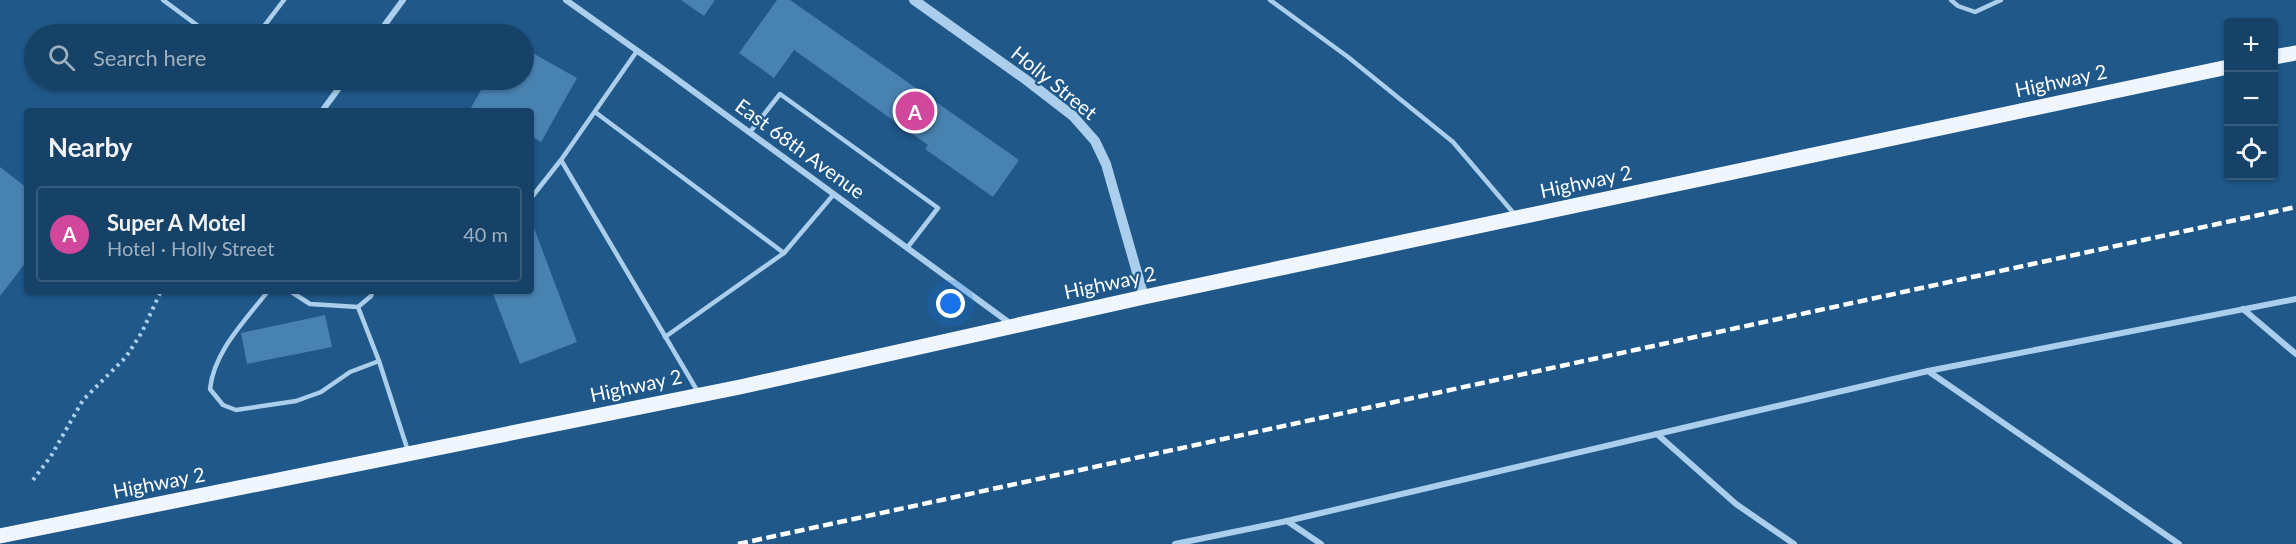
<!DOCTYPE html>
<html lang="en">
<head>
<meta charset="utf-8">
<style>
	:root { --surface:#174267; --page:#20496d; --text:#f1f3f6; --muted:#9eb0c0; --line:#365b7b; --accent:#f9c16a }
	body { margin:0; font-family:Lato,sans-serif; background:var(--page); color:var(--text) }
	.controls { position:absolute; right:18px; top:18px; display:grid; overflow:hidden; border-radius:6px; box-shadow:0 2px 4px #0004 }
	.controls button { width:54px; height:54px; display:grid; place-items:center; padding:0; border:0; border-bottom:2px solid var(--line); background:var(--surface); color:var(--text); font:30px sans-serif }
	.you { position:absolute; left:951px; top:304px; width:21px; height:21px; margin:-15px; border:4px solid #fff; border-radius:50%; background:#1a73e8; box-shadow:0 0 0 9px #1a73e833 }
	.badge { display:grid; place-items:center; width:39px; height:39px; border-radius:50%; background:var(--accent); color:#fff; font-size:20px; font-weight:700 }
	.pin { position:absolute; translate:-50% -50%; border:3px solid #fff; box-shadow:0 2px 6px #0006 }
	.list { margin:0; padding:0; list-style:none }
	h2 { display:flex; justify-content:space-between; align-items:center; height:78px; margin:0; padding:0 24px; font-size:26px }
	h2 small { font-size:20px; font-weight:400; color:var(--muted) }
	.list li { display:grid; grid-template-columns:39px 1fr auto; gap:18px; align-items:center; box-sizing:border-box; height:96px; margin:0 12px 12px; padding:0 12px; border:2px solid var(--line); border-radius:6px }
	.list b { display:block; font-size:22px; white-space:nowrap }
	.list p { margin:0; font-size:20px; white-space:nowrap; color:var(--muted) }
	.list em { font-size:20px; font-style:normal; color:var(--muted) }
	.icon { flex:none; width:33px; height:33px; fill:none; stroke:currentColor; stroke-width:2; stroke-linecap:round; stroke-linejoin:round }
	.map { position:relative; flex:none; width:2296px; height:544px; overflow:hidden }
	.search { position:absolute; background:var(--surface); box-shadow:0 2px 4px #0004; left:24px; top:24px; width:510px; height:66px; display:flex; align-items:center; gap:15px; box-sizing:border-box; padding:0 21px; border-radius:33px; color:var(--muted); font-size:22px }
	.panel { position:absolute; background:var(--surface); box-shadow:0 2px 4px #0004; left:24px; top:108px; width:510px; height:186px; border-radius:6px }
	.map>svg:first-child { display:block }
	.building { fill:#4882b1 }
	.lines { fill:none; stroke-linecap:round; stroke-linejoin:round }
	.path { stroke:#aaceeb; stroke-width:4; stroke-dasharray:3 4.5; stroke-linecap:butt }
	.service { stroke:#aaceeb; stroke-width:4.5 }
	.minor { stroke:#aaceeb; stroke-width:6 }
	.tertiary { stroke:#aaceeb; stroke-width:10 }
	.primary { stroke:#eff6fe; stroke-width:15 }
	.rail { stroke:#fff; stroke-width:4.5; stroke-dasharray:10 4.5; stroke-linecap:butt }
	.labels { text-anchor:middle; stroke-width:4.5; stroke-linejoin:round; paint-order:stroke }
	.street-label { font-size:20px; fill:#fff; stroke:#1f5889 }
</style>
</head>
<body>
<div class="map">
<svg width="2296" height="544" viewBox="0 0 2296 544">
	<rect width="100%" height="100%" fill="#1f5889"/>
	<!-- building -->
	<g class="building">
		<polygon points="681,0 715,0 704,16"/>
		<polygon points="777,0 790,0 1019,160 993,197 925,149 928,145 794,50 774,78 739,53"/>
		<polygon points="524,48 577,78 541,142 531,136 531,111 469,111 487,80 524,80"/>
		<polygon points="0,167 27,188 27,261 0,296"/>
		<polygon points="534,228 577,342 520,364 492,291 531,291 531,229"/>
		<polygon points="325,315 332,347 247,364 241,333"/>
	</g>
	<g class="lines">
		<!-- path -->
		<polyline class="path" points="33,480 51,456 83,400 126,357 142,332 161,291"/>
		<!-- service -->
		<g class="service">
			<polyline points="163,0 209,34"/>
			<polyline points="1270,0 1348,57 1453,142 1516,216"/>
			<polyline points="1951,0 1958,6 1975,12 2001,0"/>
			<polyline points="258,34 284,0"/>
			<polyline points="637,51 561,160 698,392"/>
			<polyline points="595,112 784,253 834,194"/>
			<polyline points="750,132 780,94 938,208 907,248"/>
			<polyline points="531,198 561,160"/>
			<path d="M 268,291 C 245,321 214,351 210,389 L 223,405 L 236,410 L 296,401 L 321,392 L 350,372 L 379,361"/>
			<polyline points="290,291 310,304 358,307 371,296 373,291"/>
			<polyline points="358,307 379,361 408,451"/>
			<polyline points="665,337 784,253"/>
		</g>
		<!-- minor -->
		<g class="minor">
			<polyline points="566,0 663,69 1011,324"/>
			<polyline points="378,34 403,0"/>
			<polyline points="322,111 345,80"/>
			<polyline points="2243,309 2296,354"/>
			<polyline points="1928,371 2179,544"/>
			<polyline points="1657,434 1928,371 2296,299"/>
			<polyline points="1287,521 1321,544"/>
			<polyline points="1175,544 1287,521 1657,434 1736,504 1794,544"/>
		</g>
		<!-- tertiary -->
		<polyline class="tertiary" points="914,0 1025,79 1073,116 1095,141 1106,164 1144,297"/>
		<!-- primary -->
		<g class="primary">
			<polyline points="2274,57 2296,53"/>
			<polyline points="0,536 740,387 1144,297 2228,67"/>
		</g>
		<!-- rail -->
		<polyline class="rail" points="738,544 2296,207"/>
	</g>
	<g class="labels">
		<!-- street labels -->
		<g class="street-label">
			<text transform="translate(2061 81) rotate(-12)" y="7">Highway 2</text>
			<text transform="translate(1054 83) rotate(39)" y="7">Holly Street</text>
			<text transform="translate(800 149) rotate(36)" y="7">East 68th Avenue</text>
			<text transform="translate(1586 182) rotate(-12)" y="7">Highway 2</text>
			<text transform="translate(1110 283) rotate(-12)" y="7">Highway 2</text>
			<text transform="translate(636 386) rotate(-12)" y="7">Highway 2</text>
			<text transform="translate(159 483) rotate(-11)" y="7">Highway 2</text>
		</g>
	</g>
</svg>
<div class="controls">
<button>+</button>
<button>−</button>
<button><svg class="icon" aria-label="locate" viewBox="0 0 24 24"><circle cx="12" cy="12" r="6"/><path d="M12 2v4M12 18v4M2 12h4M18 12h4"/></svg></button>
</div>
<div class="you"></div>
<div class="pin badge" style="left:915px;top:111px;background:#d1479c">A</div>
<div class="search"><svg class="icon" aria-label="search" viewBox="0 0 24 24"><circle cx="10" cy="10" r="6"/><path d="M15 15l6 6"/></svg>Search here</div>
<section class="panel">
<h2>Nearby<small></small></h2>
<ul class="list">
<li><span class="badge" style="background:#d1479c">A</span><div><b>Super A Motel</b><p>Hotel · Holly Street</p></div><em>40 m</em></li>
</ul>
</section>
</div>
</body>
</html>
